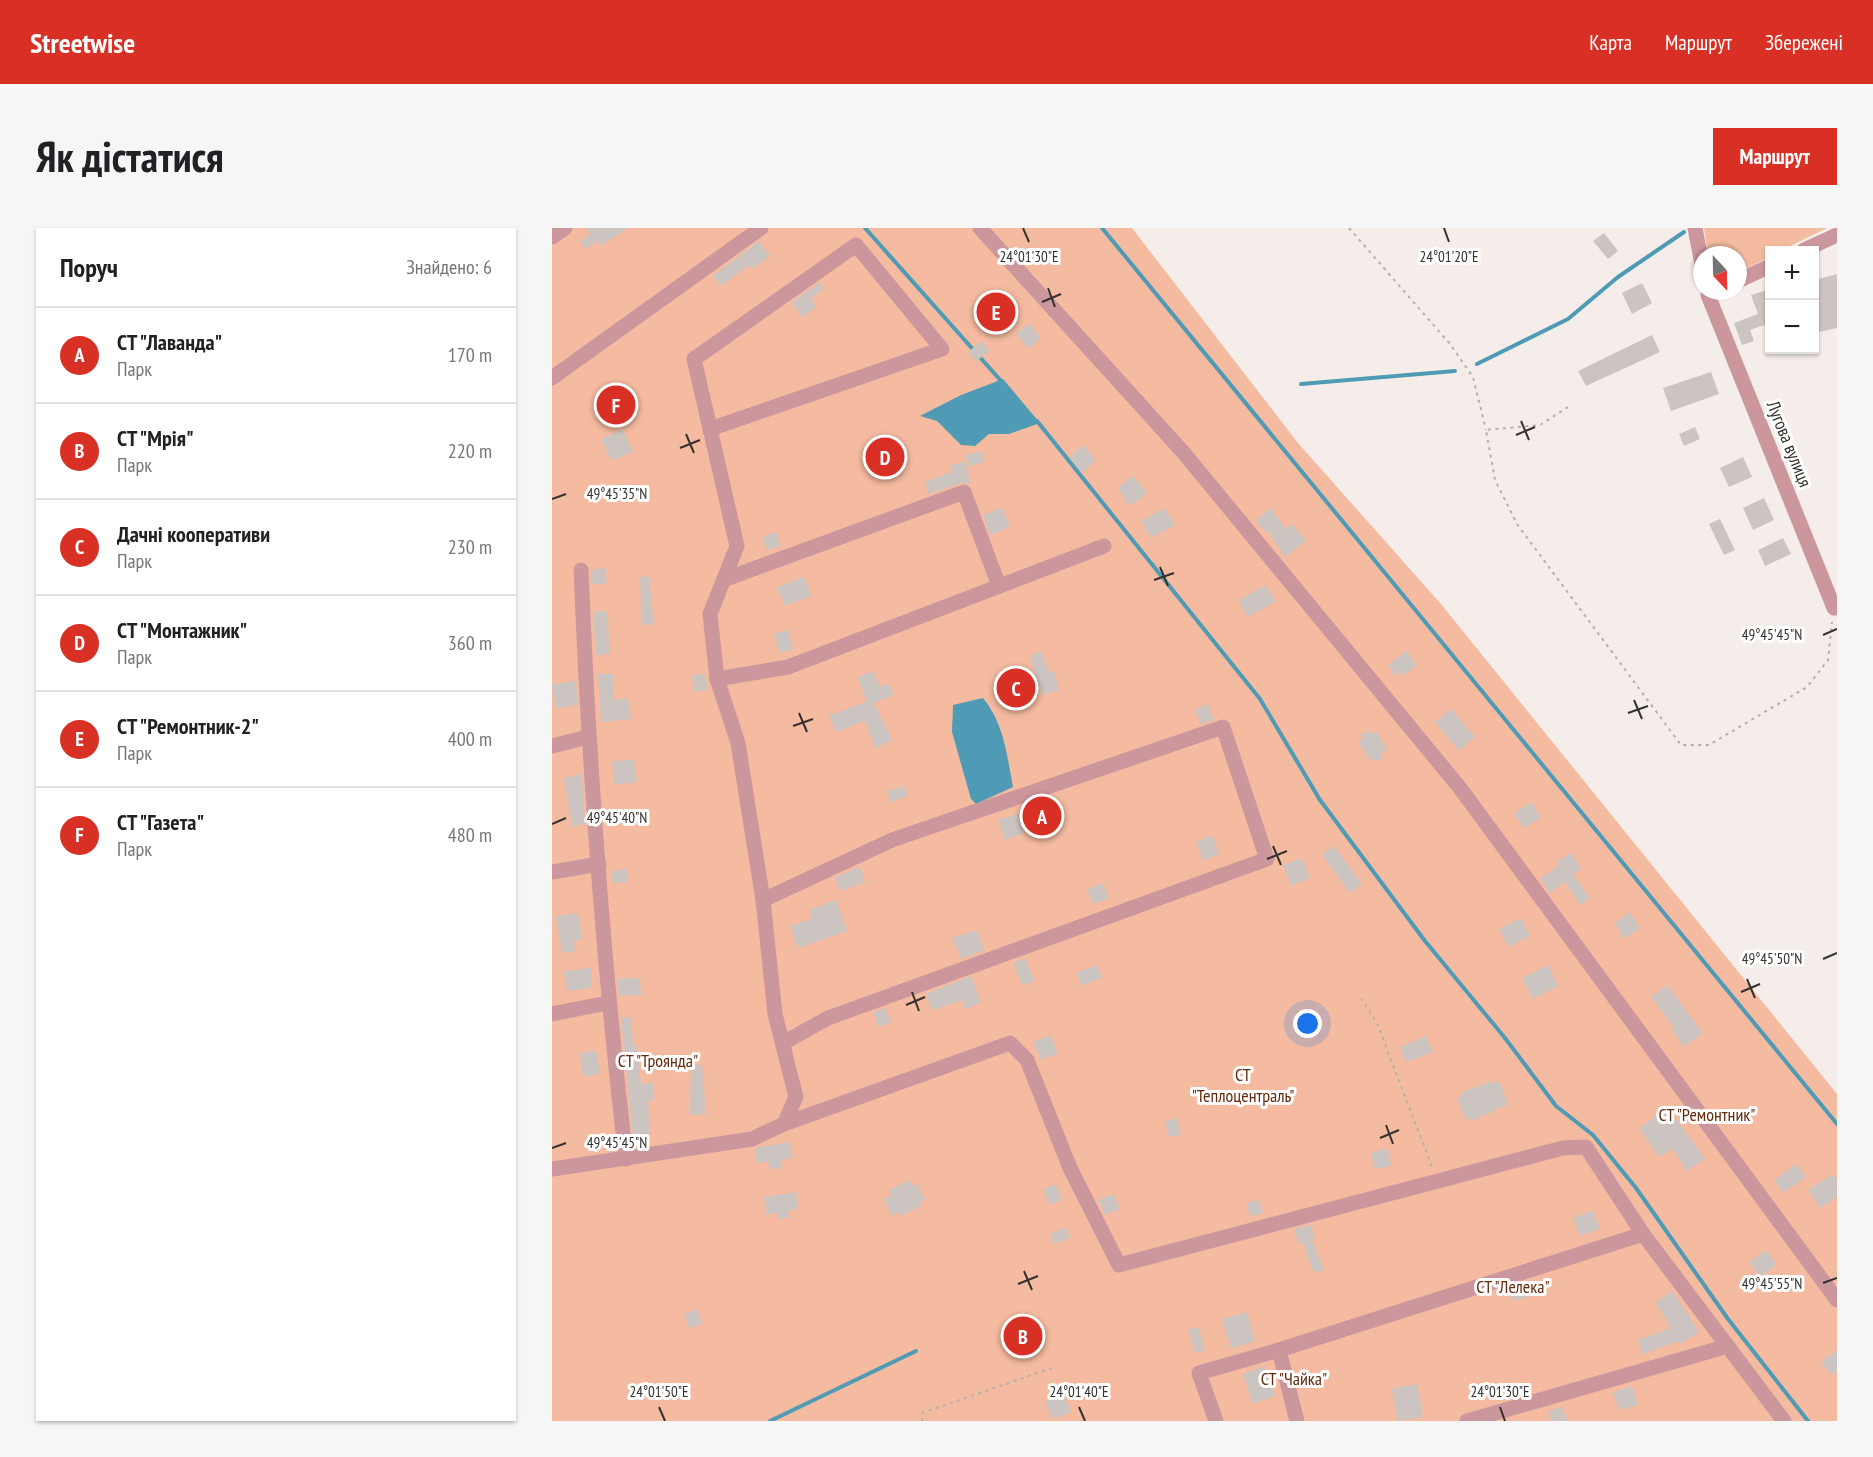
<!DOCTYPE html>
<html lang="uk">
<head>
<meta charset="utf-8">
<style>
	:root { --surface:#fff; --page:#f6f6f6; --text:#202124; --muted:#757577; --line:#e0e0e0; --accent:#d93025 }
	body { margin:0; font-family:"PT Sans Narrow",sans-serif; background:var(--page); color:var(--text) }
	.controls { position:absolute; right:18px; top:18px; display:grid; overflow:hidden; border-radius:0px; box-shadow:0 2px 4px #0004 }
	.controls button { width:54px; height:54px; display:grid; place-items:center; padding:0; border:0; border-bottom:2px solid var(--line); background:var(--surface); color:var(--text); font:30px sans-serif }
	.compass { position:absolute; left:1141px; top:18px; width:54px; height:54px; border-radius:50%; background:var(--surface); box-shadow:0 2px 4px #0004; rotate:158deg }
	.you { position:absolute; left:756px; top:796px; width:21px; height:21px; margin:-15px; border:4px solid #fff; border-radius:50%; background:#1a73e8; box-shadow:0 0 0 9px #1a73e833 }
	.badge { display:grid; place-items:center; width:39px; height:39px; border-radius:50%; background:var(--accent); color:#fff; font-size:20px; font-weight:700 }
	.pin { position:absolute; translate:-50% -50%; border:3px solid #fff; box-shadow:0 2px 6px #0006 }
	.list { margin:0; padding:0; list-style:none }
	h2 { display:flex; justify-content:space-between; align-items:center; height:78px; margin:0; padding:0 24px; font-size:26px }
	h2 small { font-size:20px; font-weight:400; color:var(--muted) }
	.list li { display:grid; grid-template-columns:39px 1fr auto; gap:18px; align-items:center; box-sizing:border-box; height:96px; padding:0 24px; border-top:2px solid var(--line) }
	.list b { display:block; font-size:22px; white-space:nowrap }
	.list p { margin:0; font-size:20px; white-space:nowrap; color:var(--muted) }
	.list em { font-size:20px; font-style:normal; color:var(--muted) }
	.map { position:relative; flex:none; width:1285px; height:1193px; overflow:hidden; border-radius:0px }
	header { display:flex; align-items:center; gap:36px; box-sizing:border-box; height:84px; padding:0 30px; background:var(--accent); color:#fff }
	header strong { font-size:28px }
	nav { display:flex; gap:33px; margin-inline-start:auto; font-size:21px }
	.intro { display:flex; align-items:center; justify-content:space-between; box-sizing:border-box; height:144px; padding:0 36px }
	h1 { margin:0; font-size:42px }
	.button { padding:15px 27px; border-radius:0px; background:var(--accent); color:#fff; font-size:21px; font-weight:700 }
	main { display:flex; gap:36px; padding:0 36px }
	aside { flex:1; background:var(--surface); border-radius:0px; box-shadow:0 2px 4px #0004 }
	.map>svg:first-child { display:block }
	.green { fill:#f5bba0 }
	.water { fill:#4f9bb5 }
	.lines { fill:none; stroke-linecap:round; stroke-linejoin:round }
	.stream { stroke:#4f9bb5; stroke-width:4 }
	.building { fill:#cbc4c0 }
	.path { stroke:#b5afac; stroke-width:2; stroke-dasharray:3 4.5; stroke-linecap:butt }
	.minor { stroke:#cc969d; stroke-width:15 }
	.ticks { fill:none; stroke:#34312f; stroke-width:2 }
	.labels { text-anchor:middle; stroke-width:6; stroke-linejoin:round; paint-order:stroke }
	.street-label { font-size:18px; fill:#34312f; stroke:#fff }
	.park-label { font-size:18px; fill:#632a0b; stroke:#fff }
	.ticks-label { font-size:15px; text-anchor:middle; fill:#34312f; stroke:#fff; stroke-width:6; stroke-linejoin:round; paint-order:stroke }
</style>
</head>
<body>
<header>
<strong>Streetwise</strong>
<nav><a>Карта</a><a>Маршрут</a><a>Збережені</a></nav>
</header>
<div class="intro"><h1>Як дістатися</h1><a class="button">Маршрут</a></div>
<main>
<aside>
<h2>Поруч<small>Знайдено: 6</small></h2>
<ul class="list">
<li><span class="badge">A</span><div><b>СТ &quot;Лаванда&quot;</b><p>Парк</p></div><em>170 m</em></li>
<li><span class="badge">B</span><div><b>СТ &quot;Мрія&quot;</b><p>Парк</p></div><em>220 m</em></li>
<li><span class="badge">C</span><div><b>Дачні кооперативи</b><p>Парк</p></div><em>230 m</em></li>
<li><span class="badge">D</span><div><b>СТ &quot;Монтажник&quot;</b><p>Парк</p></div><em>360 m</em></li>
<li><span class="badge">E</span><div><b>СТ &quot;Ремонтник-2&quot;</b><p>Парк</p></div><em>400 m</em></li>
<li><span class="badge">F</span><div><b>СТ &quot;Газета&quot;</b><p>Парк</p></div><em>480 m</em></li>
</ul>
</aside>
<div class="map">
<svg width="1285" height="1193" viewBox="0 0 1285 1193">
	<rect width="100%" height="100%" fill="#f5ede9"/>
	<!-- green -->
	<g class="green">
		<polygon points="0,0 580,0 746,215 889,376 1285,866 1285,1193 0,1193"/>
		<polygon points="1152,0 1275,0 1230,22 1218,22 1217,29 1186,45 1186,27 1156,27"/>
	</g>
	<!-- water -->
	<g class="water">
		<polygon points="451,151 488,195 457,206 437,206 423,218 409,217 385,193 368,188 409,167"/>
		<path d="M 431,470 C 452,495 455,528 461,559 L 424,576 L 419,571 L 400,504 L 401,477 Z"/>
	</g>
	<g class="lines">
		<!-- stream -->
		<g class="stream">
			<polyline points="313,0 450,154"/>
			<polyline points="550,0 1285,896"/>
			<polyline points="925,136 1016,91 1066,49 1132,4"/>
			<polyline points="749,156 903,143"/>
			<polyline points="485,193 708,471 768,572 873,713 953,810 1004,878 1041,907 1084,960 1176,1091 1256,1193"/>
			<polyline points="218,1193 364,1123"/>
		</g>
	</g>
	<!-- building -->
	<g class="building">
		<polygon points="34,0 76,0 49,18 46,13 33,21 28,13 38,6"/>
		<polygon points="1052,5 1066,23 1056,31 1041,13"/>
		<polygon points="207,13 218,28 200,41 197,37 169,58 161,48"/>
		<polygon points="1285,46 1285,100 1263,105 1263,52"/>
		<polygon points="268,54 272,61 259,70 265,79 249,89 240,74"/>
		<polygon points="1090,55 1100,75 1080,86 1070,65"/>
		<polygon points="1218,61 1218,95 1198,102 1202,113 1190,117 1182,95 1206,86 1199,67"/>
		<polygon points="477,95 489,110 476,121 464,106"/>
		<polygon points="1100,107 1108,124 1034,158 1026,143"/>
		<polygon points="430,113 438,123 423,134 416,124"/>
		<polygon points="1159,144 1167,166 1119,183 1111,160"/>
		<polygon points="1143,199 1148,211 1132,218 1127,206"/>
		<polygon points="71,201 81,224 59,233 49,211"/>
		<polygon points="531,217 544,232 529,245 518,229"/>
		<polygon points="430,223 433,234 416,238 413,227"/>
		<polygon points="1191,229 1200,249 1177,259 1168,240"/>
		<polygon points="412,233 419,255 409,255 377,266 373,254 400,244 398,238"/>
		<polygon points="581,248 595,265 578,278 565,260"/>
		<polygon points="1212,270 1222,292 1201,302 1191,280"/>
		<polygon points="450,280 458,299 438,307 431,287"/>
		<polygon points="613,280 623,297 599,310 589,293"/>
		<polygon points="718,280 734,301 740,296 754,313 733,329 715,302 713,304 704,292"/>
		<polygon points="1168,291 1183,322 1172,327 1157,296"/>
		<polygon points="224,304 229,318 215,322 210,309"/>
		<polygon points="1231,310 1239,326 1213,338 1206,322"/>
		<polygon points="53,340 55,355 39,357 39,342"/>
		<polygon points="88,349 97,349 102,396 90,397"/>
		<polygon points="252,349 259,368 232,378 225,359"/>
		<polygon points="714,357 724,374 695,389 687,372"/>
		<polygon points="55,383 58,426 44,427 41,384"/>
		<polygon points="236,402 241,421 228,425 222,406"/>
		<polygon points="489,423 497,444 502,443 507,462 490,467 478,428"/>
		<polygon points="854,423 865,437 853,447 850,444 845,448 836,437"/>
		<polygon points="321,443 328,459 337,456 342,467 322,475 340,512 323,520 313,493 284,504 277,488 315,473 305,449"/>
		<polygon points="46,446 61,446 62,472 76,470 79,491 49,494"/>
		<polygon points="153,446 156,462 142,464 140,447"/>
		<polygon points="24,453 26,477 4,480 0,456"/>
		<polygon points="656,476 662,492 649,496 643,482"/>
		<polygon points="899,481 923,509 907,523 883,494"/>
		<polygon points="817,503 819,506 824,503 835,522 829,525 831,530 823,534 821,530 817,532 806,514 811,511 808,507"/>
		<polygon points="82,531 85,554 63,557 60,534"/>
		<polygon points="30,546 33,596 20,598 12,550"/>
		<polygon points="353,558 356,568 338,574 335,563"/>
		<polygon points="980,574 989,590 971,600 962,585"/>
		<polygon points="494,578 499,593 470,603 471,606 453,612 446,592"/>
		<polygon points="660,607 667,626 651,633 644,614"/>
		<polygon points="782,618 810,656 798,665 770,627"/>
		<polygon points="1020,625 1029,641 1021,646 1038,670 1028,677 1013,654 998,665 988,651 1007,637 1005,633"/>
		<polygon points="750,630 758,650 739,658 731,637"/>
		<polygon points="308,639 313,654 288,663 283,649"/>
		<polygon points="75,641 76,654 61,656 59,643"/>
		<polygon points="551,655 557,670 541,676 535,661"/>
		<polygon points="284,672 295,703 246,720 238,698 260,691 257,682"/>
		<polygon points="1078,684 1088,700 1072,711 1062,695"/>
		<polygon points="26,685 30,712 22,713 24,723 10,725 4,688"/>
		<polygon points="969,690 978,708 956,719 947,701"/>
		<polygon points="425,702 432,722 409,731 400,710"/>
		<polygon points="473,730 482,753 470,758 462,735"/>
		<polygon points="545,737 550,750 529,758 524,745"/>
		<polygon points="996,737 1006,758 981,771 970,750"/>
		<polygon points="39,740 40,760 15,763 12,743"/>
		<polygon points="419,748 429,775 413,781 410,772 380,782 374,766"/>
		<polygon points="88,750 89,767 67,768 65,751"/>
		<polygon points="1115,757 1151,805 1132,819 1119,801 1122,799 1099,769"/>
		<polygon points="333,780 339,794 326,799 321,784"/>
		<polygon points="79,789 81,818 85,818 89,856 101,855 102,873 96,873 98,908 81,909 69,790"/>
		<polygon points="499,807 506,825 489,832 481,814"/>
		<polygon points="874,808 881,824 854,834 848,819"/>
		<polygon points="45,823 48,846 31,849 28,825"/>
		<polygon points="139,837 150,837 154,886 138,887"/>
		<polygon points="939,853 940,856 947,853 956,876 920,893 919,890 914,892 905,870 910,868 909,865"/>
		<polygon points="1116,880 1153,931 1135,943 1120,921 1107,929 1087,900"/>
		<polygon points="625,890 629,907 617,909 613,893"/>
		<polygon points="238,914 240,930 229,932 230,940 218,941 217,934 205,935 203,920"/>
		<polygon points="836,921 839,938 822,941 819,924"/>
		<polygon points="1245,936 1254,949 1231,965 1222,952"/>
		<polygon points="1281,946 1285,952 1285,969 1268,980 1256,962"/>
		<polygon points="357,952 360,958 365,955 373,972 368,974 369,978 349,988 347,984 340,988 332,971 340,967 337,962"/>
		<polygon points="504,956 510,972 498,977 491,961"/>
		<polygon points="244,964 246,981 236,983 237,990 225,991 225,985 214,986 212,969"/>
		<polygon points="562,966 568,981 553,987 546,972"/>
		<polygon points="707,972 711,985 698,988 694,975"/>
		<polygon points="1041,982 1048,1001 1028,1008 1021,990"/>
		<polygon points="759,997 763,1011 760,1012 772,1042 762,1045 751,1015 747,1016 742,1001"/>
		<polygon points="514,999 518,1010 502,1016 498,1006"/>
		<polygon points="1214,1022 1225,1037 1208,1049 1197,1034"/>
		<polygon points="971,1055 977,1069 961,1073 957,1059"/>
		<polygon points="1121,1063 1147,1104 1128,1116 1127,1113 1090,1126 1086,1112 1119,1100 1103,1074"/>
		<polygon points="145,1081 150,1096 137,1100 132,1086"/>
		<polygon points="695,1084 703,1113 679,1121 670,1091"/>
		<polygon points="646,1099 653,1122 643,1125 636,1102"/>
		<polygon points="1285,1122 1285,1143 1279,1147 1269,1134"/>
		<polygon points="713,1138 723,1168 701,1176 691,1146"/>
		<polygon points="865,1156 871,1189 846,1193 840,1161"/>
		<polygon points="1080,1158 1086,1177 1067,1182 1061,1164"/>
		<polygon points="511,1166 519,1184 501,1191 493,1173"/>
		<polygon points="1010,1179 1015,1193 999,1193 996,1183"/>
	</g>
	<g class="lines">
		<!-- path -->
		<g class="path">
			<polyline points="797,0 898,116 921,149 934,202"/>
			<polyline points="1016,179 988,197 934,202 943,252 965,296 1129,517 1157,517 1255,459 1276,432 1280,394"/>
			<polyline points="809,770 825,795 880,939"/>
			<polyline points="370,1193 370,1185 500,1140"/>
		</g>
		<!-- minor -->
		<g class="minor">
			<polyline points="428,0 631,224 908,560 1285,1072"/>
			<polyline points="1143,0 1150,36"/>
			<polyline points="0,9 13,0"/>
			<polyline points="1252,22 1285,7"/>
			<polyline points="1186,53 1218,38"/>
			<polyline points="1156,67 1282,380"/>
			<polyline points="0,150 209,0"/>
			<path d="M 29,342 C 37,539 51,735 74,931"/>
			<polyline points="174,351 412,264 447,358"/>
			<polyline points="165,451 236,439 552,318"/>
			<polyline points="0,518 36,509"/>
			<polyline points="0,644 47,636"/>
			<polyline points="211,672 340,612 671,499 715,631 276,790 231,815"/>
			<polyline points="0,786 55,775"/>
			<polyline points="232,896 458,815 475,832 518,940 567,1037 1011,920 1034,919 1091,1006 1232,1193"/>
			<polyline points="0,941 200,911 232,896 244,869 223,786 211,672 186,515 165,451 158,386 185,318 142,131 304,17 390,121 158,201"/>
			<polyline points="727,1122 1091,1006"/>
			<polyline points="664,1193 647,1145 727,1122 745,1193"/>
			<polyline points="915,1193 1176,1118"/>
		</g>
	</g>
	<!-- ticks -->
	<path class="ticks" d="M 471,0 L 477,14M 892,0 L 897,14M 496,60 L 503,79M 490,74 L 509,66M 969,193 L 977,212M 134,206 L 142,225M 964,207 L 983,199M 128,220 L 148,212M 0,271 L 14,266M 608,339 L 616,358M 602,352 L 622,345M 1271,407 L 1285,401M 1082,472 L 1090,491M 247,485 L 255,504M 1076,485 L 1096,478M 241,498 L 261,491M 0,596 L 14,590M 721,618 L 729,637M 715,631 L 735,623M 1271,731 L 1285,725M 1195,751 L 1203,770M 360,764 L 367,783M 1189,764 L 1208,756M 354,777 L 373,769M 834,897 L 841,916M 828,910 L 847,902M 0,920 L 14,915M 472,1043 L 480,1062M 1271,1055 L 1285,1050M 466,1056 L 486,1048M 107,1179 L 113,1193M 527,1179 L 533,1193M 948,1179 L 953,1193"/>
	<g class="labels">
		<!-- street labels -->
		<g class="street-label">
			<text transform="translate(1237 216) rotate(68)" y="6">Лугова вулиця</text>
		</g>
		<!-- park labels -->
		<g class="park-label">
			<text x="106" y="839">СТ "Троянда"</text>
			<text x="691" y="853">СТ<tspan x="691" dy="21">"Теплоцентраль"</tspan></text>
			<text x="1155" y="893">СТ "Ремонтник"</text>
			<text x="961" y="1065">СТ "Лелека"</text>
			<text x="742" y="1157">СТ "Чайка"</text>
		</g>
	</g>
	<g class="ticks-label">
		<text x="477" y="34">24°01'30"E</text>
		<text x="897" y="34">24°01'20"E</text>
		<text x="65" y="271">49°45'35"N</text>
		<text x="1220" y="412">49°45'45"N</text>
		<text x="65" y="595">49°45'40"N</text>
		<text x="1220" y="736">49°45'50"N</text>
		<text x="65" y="920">49°45'45"N</text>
		<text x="1220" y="1061">49°45'55"N</text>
		<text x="107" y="1169">24°01'50"E</text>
		<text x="527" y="1169">24°01'40"E</text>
		<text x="948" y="1169">24°01'30"E</text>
	</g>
</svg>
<div class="controls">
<button>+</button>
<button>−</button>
</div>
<svg class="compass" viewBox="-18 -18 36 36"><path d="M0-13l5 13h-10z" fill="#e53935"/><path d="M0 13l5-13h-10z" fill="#757577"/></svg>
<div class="you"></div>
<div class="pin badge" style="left:490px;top:588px">A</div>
<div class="pin badge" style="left:471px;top:1108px">B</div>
<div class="pin badge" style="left:464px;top:460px">C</div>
<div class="pin badge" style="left:333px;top:229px">D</div>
<div class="pin badge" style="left:444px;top:84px">E</div>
<div class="pin badge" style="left:64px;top:177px">F</div>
</div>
</main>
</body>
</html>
